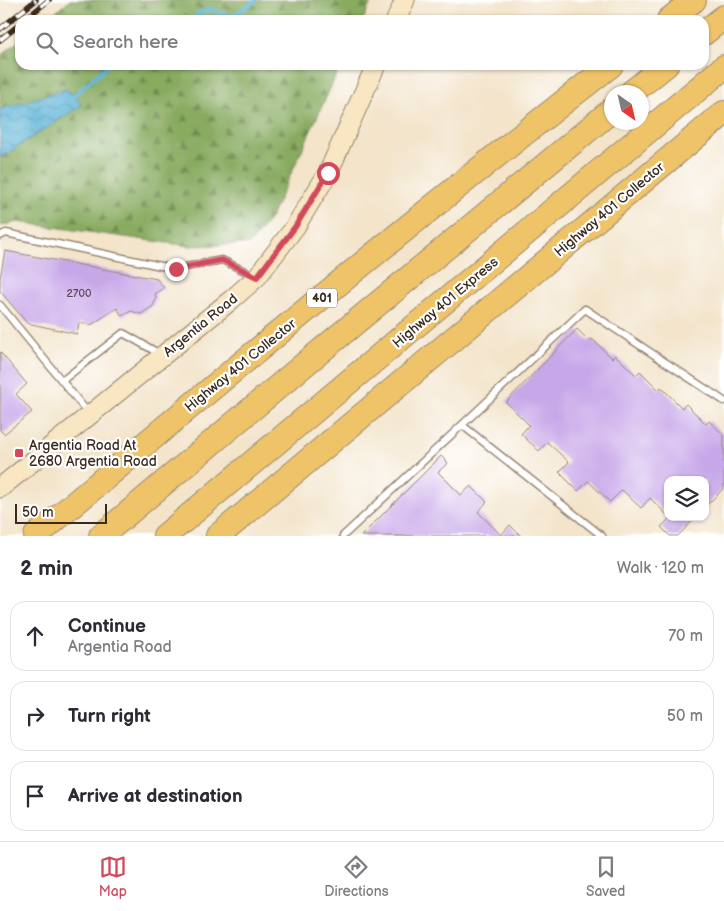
<!DOCTYPE html>
<html lang="en">
<head>
<meta charset="utf-8">
<style>
	:root { --surface:#fff; --page:#f2f2f3; --text:#2b2b33; --muted:#7c7c81; --line:#e1e1e2; --accent:#d1495b }
	body { margin:0; font-family:"Balsamiq Sans",sans-serif; background:var(--page); color:var(--text) }
	.controls { position:absolute; right:15px; bottom:15px; display:grid; overflow:hidden; border-radius:10px; box-shadow:0 1px 4px #0004 }
	.controls button { width:45px; height:45px; display:grid; place-items:center; padding:0; border:0; border-bottom:1px solid var(--line); background:var(--surface); color:var(--text); font:25px sans-serif }
	.compass { position:absolute; left:604px; top:85px; width:45px; height:45px; border-radius:50%; background:var(--surface); box-shadow:0 1px 4px #0004; rotate:146deg }
	.scale { position:absolute; left:15px; bottom:12px; width:92px; box-sizing:border-box; padding-left:5px; border:2px solid #3b2a1e; border-top:0; font-size:14px; line-height:18px; white-space:nowrap; color:#3b2a1e; -webkit-text-stroke:4px #fff; paint-order:stroke }
	.stop { position:absolute; width:15px; height:15px; margin:-11px; border:4px solid #d1495b; border-radius:50%; background:#fff }
	.stop.end { background:#d1495b; border-color:#fff; box-shadow:0 1px 5px #0008 }
	.list { margin:0; padding:0; list-style:none }
	h2 { display:flex; justify-content:space-between; align-items:center; height:65px; margin:0; padding:0 20px; font-size:21px }
	h2 small { font-size:16px; font-weight:400; color:var(--muted) }
	.list li { display:grid; grid-template-columns:32px 1fr auto; gap:15px; align-items:center; box-sizing:border-box; height:70px; margin:0 10px 10px; padding:0 10px; border:1px solid var(--line); border-radius:15px }
	.list b { display:block; font-size:19px; white-space:nowrap }
	.list p { margin:0; font-size:16px; white-space:nowrap; color:var(--muted) }
	.list em { font-size:16px; font-style:normal; color:var(--muted) }
	.icon { flex:none; width:28px; height:28px; fill:none; stroke:currentColor; stroke-width:2; stroke-linecap:round; stroke-linejoin:round }
	.map { position:relative; flex:none; width:724px; height:536px; overflow:hidden }
	.search { position:absolute; background:var(--surface); box-shadow:0 1px 4px #0004; left:15px; right:15px; top:15px; height:55px; display:flex; align-items:center; gap:12px; box-sizing:border-box; padding:0 18px; border-radius:15px; color:var(--muted); font-size:19px }
	.sheet { height:305px; background:var(--surface) }
	nav { display:flex; justify-content:space-around; align-items:center; box-sizing:border-box; height:70px; border-top:1px solid var(--line); background:var(--surface); font-size:14px; color:var(--muted) }
	nav a { display:grid; justify-items:center; gap:2px }
	nav .on { color:var(--accent) }
	.map>svg:first-child { display:block }
	.forest { fill:url(#forest-firs); stroke:#626a3f }
	.water { fill:url(#water-waves); stroke:#4b6f7b }
	.lines { fill:none; stroke-linecap:round; stroke-linejoin:round }
	.stream { stroke:#5bb4d8; stroke-width:4 }
	.building { fill:#c8a7e9 }
	.lane-casing { stroke:#978774; stroke-width:9 }
	.secondary-casing { stroke:#978774; stroke-width:21 }
	.highway-casing { stroke:#978774; stroke-width:26 }
	.lane { stroke:#fff; stroke-width:6 }
	.secondary { stroke:#f9e7c3; stroke-width:19 }
	.highway { stroke:#efc469; stroke-width:24 }
	.rail-casing { stroke:#3b2a1e; stroke-width:5.5 }
	.rail { stroke:#fff; stroke-width:4; stroke-dasharray:11; stroke-linecap:butt }
	.route { stroke:#d1495b; stroke-width:6 }
	.poi-dot { fill:#d1495b; stroke:#fff; stroke-width:2 }
	.labels { text-anchor:middle; stroke-width:4.5; stroke-linejoin:round; paint-order:stroke }
	.number-label { font-size:11px; fill:#5e4951 }
	.shield { fill:#fff; stroke:#766a62; stroke-width:1 }
	.shield-label { font-size:12px; font-weight:bold; fill:#3b2a1e }
	.street-label { font-size:14px; fill:#3b2a1e; stroke:#fff }
	.poi-label { font-size:14px; fill:#3b2a1e; stroke:#fff; text-anchor:start }
</style>
</head>
<body>
<div class="map">
<svg width="724" height="536" viewBox="0 0 724 536">
	<defs>
		<pattern id="forest-firs" width="22" height="20" patternUnits="userSpaceOnUse" patternTransform="scale(1.25)"><rect width="22" height="20" fill="#88ab60"/><path d="M5 1l3.5 6h-7zM16 11l3.5 6h-7z" fill="#708b4f"/></pattern>
		<pattern id="water-waves" width="16" height="10" patternUnits="userSpaceOnUse" patternTransform="scale(1.25)"><rect width="16" height="10" fill="#5bb4d8"/><path d="M0 5q4-4 8 0t8 0" fill="none" stroke="#4c93af"/></pattern>
	</defs>
	<rect width="100%" height="100%" fill="#fff"/>
	<filter id="ink" filterUnits="userSpaceOnUse"><feTurbulence type="fractalNoise" baseFrequency=".02" numOctaves="2"/><feDisplacementMap in="SourceGraphic" scale="10" xChannelSelector="R" yChannelSelector="G"/><feConvolveMatrix kernelMatrix="1 2 1 2 8 2 1 2 1" color-interpolation-filters="sRGB"/></filter>
	<filter id="wash" filterUnits="userSpaceOnUse"><feTurbulence type="fractalNoise" baseFrequency=".0096" numOctaves="4" result="noise"/><feDisplacementMap in="SourceGraphic" scale="20" xChannelSelector="R" yChannelSelector="G"/><feGaussianBlur stdDeviation="1.12" result="paint"/><feColorMatrix in="noise" values="0 0 0 0 0 0 0 0 0 0 0 0 0 0 0 0 0 1.4 0 .05"/><feComposite in="paint" operator="in"/></filter>
	<g filter="url(#wash)">
		<rect width="100%" height="100%" fill="#f3e4ca"/>
		<!-- forest -->
		<g class="forest">
			<polygon points="70,0 372,0 363,20 46,20"/>
			<polygon points="20,40 20,65 341,65 271,217 250,244 189,246 17,222 0,226 0,56"/>
		</g>
		<!-- water -->
		<polygon class="water" points="67,89 82,105 0,158 0,109"/>
		<g class="lines">
			<!-- stream -->
			<g class="stream">
				<polyline points="196,20 197,14 211,9 232,17 256,0"/>
				<polyline points="71,98 108,65"/>
			</g>
		</g>
		<g id="blocks">
			<!-- building -->
			<g class="building">
				<polygon points="5,251 157,279 164,288 155,294 156,299 153,306 141,314 131,311 122,316 117,308 91,325 79,323 77,334 27,323 0,291 0,278"/>
				<polygon points="577,329 589,341 592,339 612,358 615,355 636,375 640,371 659,390 661,387 682,408 686,404 706,424 709,421 724,435 724,488 705,507 705,480 668,480 668,516 650,498 641,508 622,490 610,502 588,481 578,491 559,472 569,462 547,442 539,451 521,434 529,425 506,402"/>
				<polygon points="0,352 27,384 16,394 32,412 4,434 0,430"/>
				<polygon points="441,456 448,463 438,472 461,495 471,486 487,502 478,512 501,535 510,525 521,536 361,536"/>
				<polygon points="671,517 696,517 678,536 670,536 661,527"/>
			</g>
		</g>
	</g>
	<g filter="url(#ink)">
		<use href="#blocks" fill-opacity="0" stroke="#978774" stroke-width="1"/>
		<g class="lines">
			<!-- lane casing -->
			<g class="lane-casing">
				<g id="lane">
					<polyline points="0,236 6,233 175,269 222,260 255,276"/>
					<polyline points="0,305 89,414"/>
					<polyline points="63,380 123,333 160,354"/>
					<polyline points="462,425 585,309 724,401"/>
					<polyline points="343,536 462,425 602,536"/>
				</g>
			</g>
			<!-- secondary casing -->
			<g class="secondary-casing">
				<g id="secondary">
					<polyline points="396,20 405,0"/>
					<polyline points="0,488 231,300 257,277 295,227 328,173 376,65"/>
				</g>
			</g>
			<!-- highway casing -->
			<g class="highway-casing">
				<g id="highway">
					<polyline points="669,20 694,0"/>
					<polyline points="704,33 724,17"/>
					<polyline points="632,92 666,65"/>
					<path d="M 36,536 C 225,376 416,217 611,65"/>
					<polyline points="101,536 305,364 612,110"/>
					<polyline points="165,536 724,67"/>
					<polyline points="218,536 724,113"/>
				</g>
			</g>
			<!-- lane -->
			<use href="#lane" class="lane"/>
			<!-- secondary -->
			<use href="#secondary" class="secondary"/>
			<!-- highway -->
			<use href="#highway" class="highway"/>
			<!-- rail casing -->
			<g class="rail-casing">
				<g id="rail">
					<polyline points="24,20 49,0"/>
					<polyline points="0,29 36,0"/>
					<polyline points="0,40 20,24"/>
				</g>
			</g>
			<!-- rail -->
			<use href="#rail" class="rail"/>
		</g>
	</g>
	<g class="lines" filter="url(#ink)">
		<!-- route -->
		<polyline class="route" points="176,269 222,260 257,277 295,227 328,173"/>
	</g>
	<!-- markers -->
	<rect class="poi-dot" x="14" y="448" width="10" height="10" rx="2.5"/>
	<g class="labels">
		<!-- number labels -->
		<g class="number-label">
			<text x="79" y="297">2700</text>
		</g>
		<!-- shield labels -->
		<rect class="shield" x="307" y="288.5" width="30" height="19" rx="4"/>
		<g class="shield-label">
			<text x="322" y="302">401</text>
		</g>
		<!-- street labels -->
		<g class="street-label">
			<text transform="translate(609 209) rotate(-40)" y="5">Highway 401 Collector</text>
			<text transform="translate(445 302) rotate(-40)" y="5">Highway 401 Express</text>
			<text transform="translate(200 325) rotate(-39)" y="5">Argentia Road</text>
			<text transform="translate(240 365) rotate(-39)" y="5">Highway 401 Collector</text>
		</g>
		<!-- poi labels -->
		<g class="poi-label">
			<text x="29" y="450">Argentia Road At<tspan x="29" dy="16">2680 Argentia Road</tspan></text>
		</g>
	</g>
</svg>
<div class="controls">
<button><svg class="icon" aria-label="layers" viewBox="0 0 24 24"><path d="M12 4l9 5-9 5-9-5zM3 14l9 5 9-5"/></svg></button>
</div>
<svg class="compass" viewBox="-18 -18 36 36"><path d="M0-13l5 13h-10z" fill="#e53935"/><path d="M0 13l5-13h-10z" fill="#7c7c81"/></svg>
<div class="scale">50 m</div>
<div class="stop" style="left:328px;top:173px"></div>
<div class="stop end" style="left:176px;top:269px"></div>
<div class="search"><svg class="icon" aria-label="search" viewBox="0 0 24 24"><circle cx="10" cy="10" r="6"/><path d="M15 15l6 6"/></svg>Search here</div>
</div>
<section class="sheet">
<h2>2 min<small>Walk · 120 m</small></h2>
<ul class="list">
<li><svg class="icon" aria-label="ahead" viewBox="0 0 24 24"><path d="M12 20V5M6 11l6-6 6 6"/></svg><div><b>Continue</b><p>Argentia Road</p></div><em>70 m</em></li>
<li><svg class="icon" aria-label="right" viewBox="0 0 24 24"><path d="M7 20v-9h11M14 6l5 5-5 5"/></svg><div><b>Turn right</b></div><em>50 m</em></li>
<li><svg class="icon" aria-label="arrive" viewBox="0 0 24 24"><path d="M6 21V4h12l-3 4 3 4H6"/></svg><div><b>Arrive at destination</b></div></li>
</ul>
</section>
<nav>
<a class="on"><svg class="icon" aria-label="map" viewBox="0 0 24 24"><path d="M3 6l6-2 6 2 6-2v14l-6 2-6-2-6 2zM9 4v14M15 6v14"/></svg>Map</a>
<a><svg class="icon" aria-label="directions" viewBox="0 0 24 24"><path d="M12 3l9 9-9 9-9-9zM9 14v-3h6M13 9l2 2-2 2"/></svg>Directions</a>
<a><svg class="icon" aria-label="saved" viewBox="0 0 24 24"><path d="M7 4h10v16l-5-4-5 4z"/></svg>Saved</a>
</nav>
</body>
</html>
